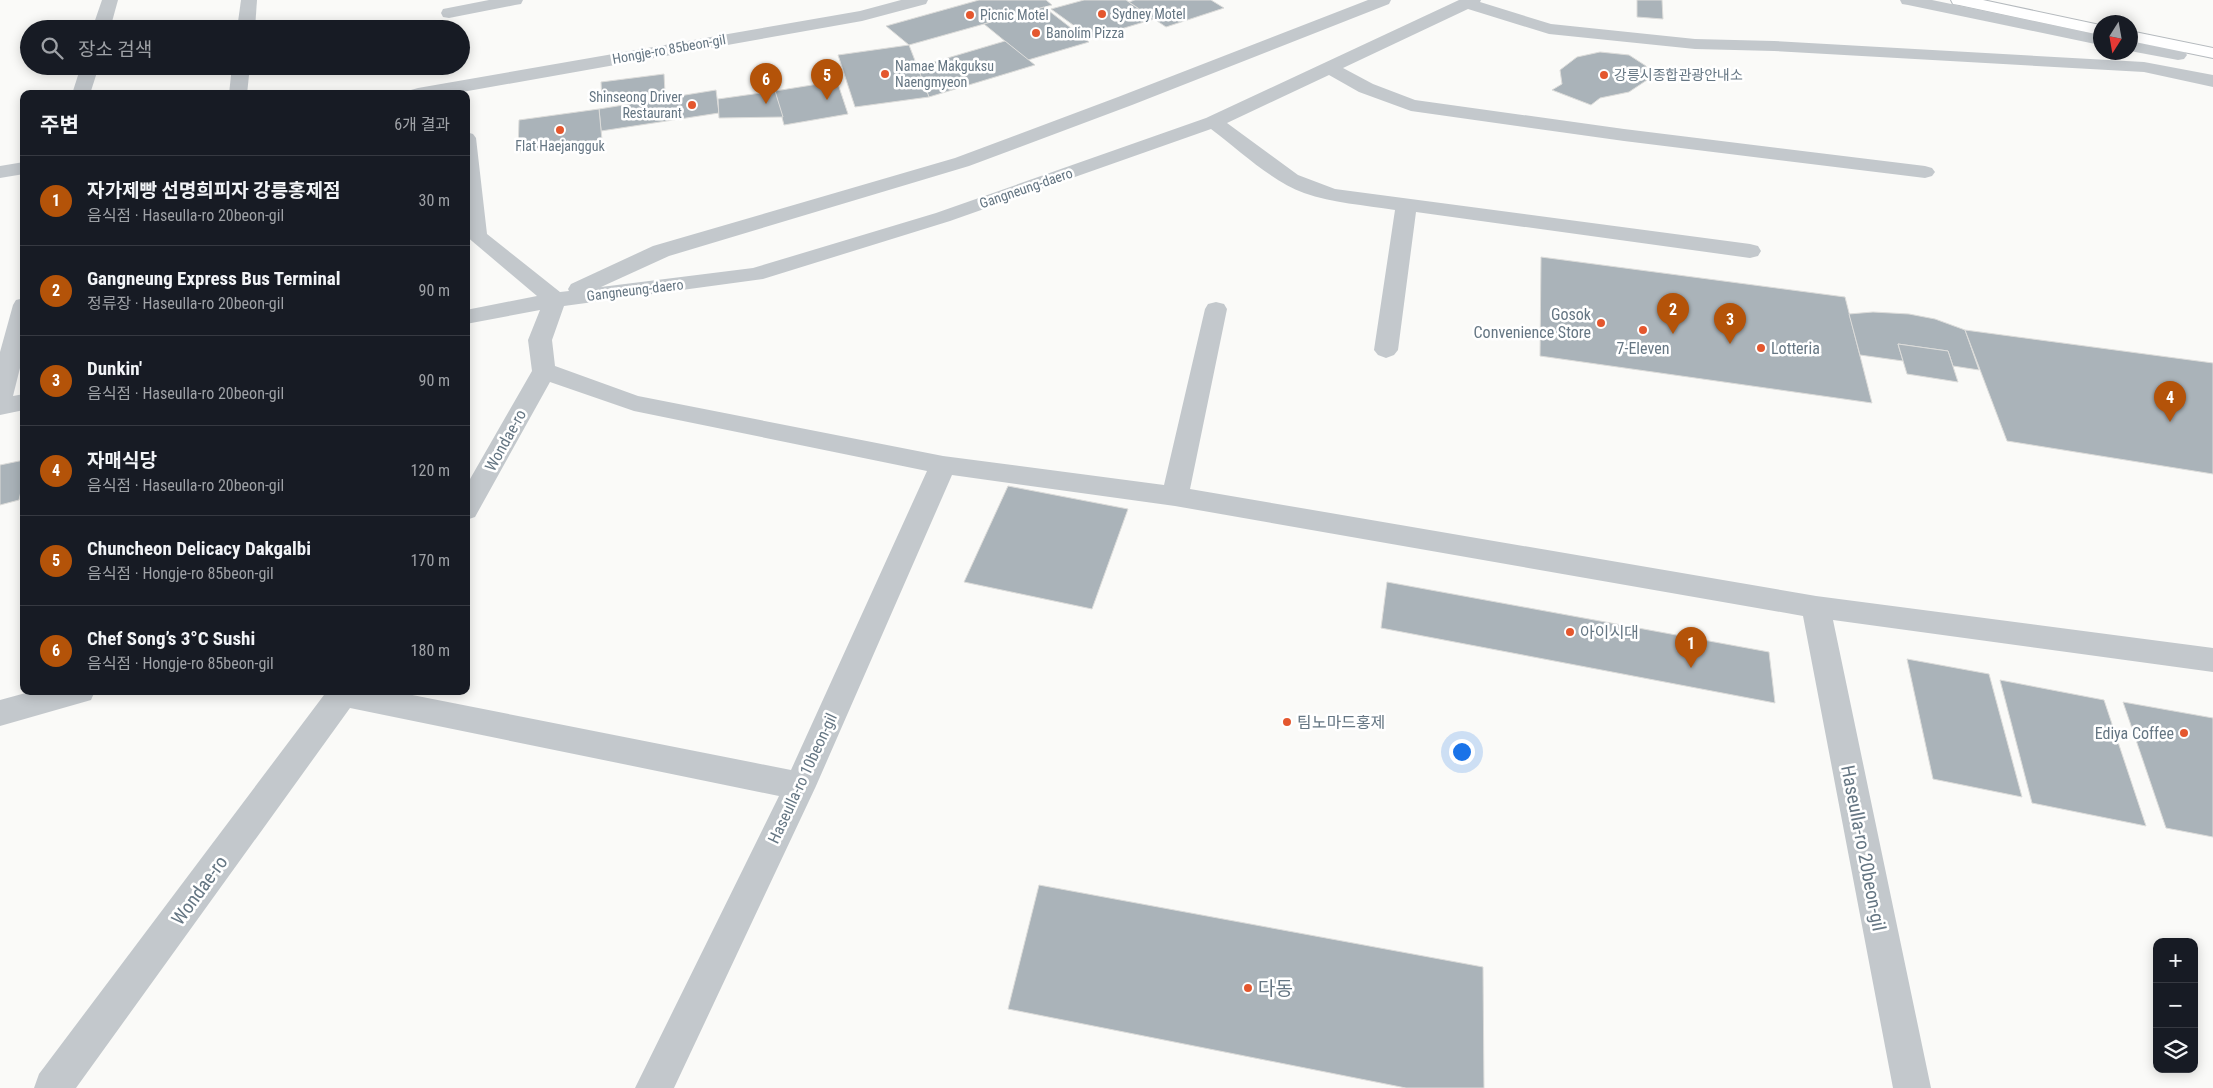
<!DOCTYPE html>
<html lang="ko">
<head>
<meta charset="utf-8">
<style>
	:root { --surface:#171b24; --page:#20242c; --text:#f1f3f6; --muted:#9ea1a6; --line:#363941; --accent:#b45309 }
	body { margin:0; font-family:"Roboto Condensed","Noto Sans KR",sans-serif; background:var(--page); color:var(--text) }
	.controls { position:absolute; right:15px; bottom:15px; display:grid; overflow:hidden; border-radius:10px; box-shadow:0 2px 12px #0003 }
	.controls button { width:45px; height:45px; display:grid; place-items:center; padding:0; border:0; border-bottom:1px solid var(--line); background:var(--surface); color:var(--text); font:25px sans-serif }
	.compass { position:absolute; left:2093px; top:15px; width:45px; height:45px; border-radius:50%; background:var(--surface); box-shadow:0 2px 12px #0003; rotate:191deg }
	.you { position:absolute; left:1461px; top:751px; width:18px; height:18px; margin:-12px; border:4px solid #fff; border-radius:50%; background:#1a73e8; box-shadow:0 0 0 8px #1a73e833 }
	.badge { display:grid; place-items:center; width:32px; height:32px; border-radius:50%; background:var(--accent); color:#fff; font-size:16px; font-weight:700 }
	.pin { position:absolute; translate:-50% -41px; filter:drop-shadow(0 1px 2px #0008) }
	.pin::after { content:''; position:absolute; top:26px; width:18px; height:15px; background:inherit; clip-path:polygon(0 0,100% 0,50% 100%) }
	.list { margin:0; padding:0; list-style:none }
	h2 { display:flex; justify-content:space-between; align-items:center; height:65px; margin:0; padding:0 20px; font-size:21px }
	h2 small { font-size:16px; font-weight:400; color:var(--muted) }
	.list li { display:grid; grid-template-columns:32px 1fr auto; gap:15px; align-items:center; box-sizing:border-box; height:90px; padding:0 20px; border-top:1px solid var(--line) }
	.list b { display:block; font-size:19px; white-space:nowrap }
	.list p { margin:0; font-size:16px; white-space:nowrap; color:var(--muted) }
	.list em { font-size:16px; font-style:normal; color:var(--muted) }
	.icon { flex:none; width:28px; height:28px; fill:none; stroke:currentColor; stroke-width:2; stroke-linecap:round; stroke-linejoin:round }
	.map { position:relative; flex:none; width:2213px; height:1088px; overflow:hidden }
	.search { position:absolute; background:var(--surface); box-shadow:0 2px 12px #0003; left:20px; top:20px; width:450px; height:55px; display:flex; align-items:center; gap:12px; box-sizing:border-box; padding:0 18px; border-radius:28px; color:var(--muted); font-size:19px }
	.panel { position:absolute; background:var(--surface); box-shadow:0 2px 12px #0003; left:20px; top:90px; width:450px; height:605px; border-radius:10px }
	.map>svg:first-child { display:block }
	.building { fill:#aab3b9; stroke:#dcdcda }
	.lines { fill:none; stroke-linecap:round; stroke-linejoin:round }
	.major-casing { stroke:#b5babe; stroke-width:2 }
	.minor { fill:#c3c8cc; fill-rule:evenodd }
	.major { fill:#fff; fill-rule:evenodd }
	.poi-dot { fill:#e4572e; stroke:#fff; stroke-width:2 }
	.labels { text-anchor:middle; stroke-width:5; stroke-linejoin:round; paint-order:stroke }
	.far-poi-label { font-size:14px; fill:#657683; stroke:#fff; text-anchor:start }
	.far-street-label { font-size:14px; fill:#657683; stroke:#fff }
	.poi-label { font-size:16px; fill:#657683; stroke:#fff; text-anchor:start }
	.street-label { font-size:16px; fill:#657683; stroke:#fff }
	.near-street-label { font-size:19px; fill:#657683; stroke:#fff }
	.near-poi-label { font-size:19px; fill:#657683; stroke:#fff; text-anchor:start }
</style>
</head>
<body>
<div class="map">
<svg width="2213" height="1088" viewBox="0 0 2213 1088">
	<rect width="100%" height="100%" fill="#fafaf8"/>
	<!-- building -->
	<g class="building">
		<polygon points="979,0 1046,0 1052,5 909,45 886,26"/>
		<polygon points="1084,0 1126,0 1154,19 1091,38 1051,9"/>
		<polygon points="1135,0 1211,0 1224,8 1166,27 1129,2"/>
		<polygon points="1637,0 1662,0 1663,19 1637,17"/>
		<polygon points="1044,7 1089,42 1028,60 984,24"/>
		<polygon points="1005,41 1035,65 929,97 917,67"/>
		<polygon points="909,45 929,97 855,107 838,55"/>
		<polygon points="1600,52 1629,55 1646,66 1647,80 1629,92 1600,98 1591,105 1552,90 1562,84 1560,70 1577,57"/>
		<polygon points="664,74 665,93 602,102 601,82"/>
		<polygon points="837,81 848,114 784,125 775,91"/>
		<polygon points="716,90 719,113 601,131 599,109"/>
		<polygon points="775,91 783,117 719,118 718,99"/>
		<polygon points="599,109 602,140 518,152 519,120"/>
		<polygon points="1541,257 1845,297 1872,403 1540,356"/>
		<polygon points="1873,312 1909,314 1935,319 1965,330 1979,370 1953,366 1948,351 1898,344 1903,361 1860,355 1849,314"/>
		<polygon points="1965,330 2213,363 2213,474 2007,441"/>
		<polygon points="1898,344 1948,351 1958,382 1907,374"/>
		<polygon points="24,460 24,477 19,500 0,505 0,465"/>
		<polygon points="1008,486 1128,509 1092,609 964,582"/>
		<polygon points="1387,582 1769,652 1775,703 1381,628"/>
		<polygon points="1907,659 1989,674 2022,797 1933,779"/>
		<polygon points="2000,680 2104,700 2146,826 2032,803"/>
		<polygon points="2123,702 2213,718 2213,837 2166,828"/>
		<polygon points="1039,885 1483,967 1484,1088 1406,1088 1008,1009"/>
	</g>
	<g class="lines">
		<!-- major casing -->
		<g class="major-casing">
			<g id="major">
				<polygon points="1951,0 1983,0 2100,25 2100,35 1959,5 1953,4"/>
				<polygon points="2130,31 2213,48 2213,58 2130,41"/>
			</g>
		</g>
		<!-- minor -->
		<g class="minor">
			<polygon points="102,0 118,0 110,29 92,29"/>
			<polygon points="241,0 257,0 255,29 237,29"/>
			<polygon points="489,0 523,0 521,4 515,5 449,18 443,17 441,13 443,9"/>
			<polygon points="901,0 928,0 926,4 862,21 451,94 409,94 411,90 418,88 860,11"/>
			<path d="M 1368,0 L 1391,0 L 1389,4 L 1132,105 L 969,166 L 669,256 L 601,287 L 753,268 L 936,213 L 1206,118 L 1459,0 L 1481,0 L 1480,2 L 1551,24 L 1695,39 L 1774,41 L 2144,62 L 2213,75 L 2213,87 L 2144,72 L 1774,51 L 1695,49 L 1549,34 L 1468,9 L 1343,68 L 1373,84 L 1415,100 L 1624,129 L 1925,166 L 1932,168 L 1935,172 L 1932,176 L 1925,178 L 1624,141 L 1411,111 L 1359,92 L 1329,75 L 1227,123 L 1298,175 L 1335,189 L 1750,244 L 1758,246 L 1761,251 L 1758,256 L 1750,258 L 1416,212 L 1398,350 L 1394,355 L 1386,358 L 1378,355 L 1374,350 L 1395,210 C 1364,205 1333,203 1304,193 C 1271,181 1239,150 1211,129 L 950,221 L 763,279 L 564,306 L 552,340 L 555,366 L 638,396 L 943,456 L 1164,485 L 1205,309 L 1208,304 L 1216,302 L 1224,304 L 1227,309 L 1190,489 L 1816,596 L 2213,648 L 2213,672 L 1833,620 L 1931,1088 L 1893,1088 L 1803,616 L 1175,506 L 952,475 L 816,786 L 674,1088 L 635,1088 L 779,796 L 350,708 L 76,1088 L 34,1088 L 39,1074 L 327,691 L 392,691 L 791,770 L 927,471 L 634,411 L 550,382 L 475,517 L 466,520 L 466,486 L 532,371 L 528,340 L 540,310 L 466,324 L 466,310 L 537,296 L 466,236 L 466,132 L 473,134 L 476,138 L 487,234 L 560,292 L 569,291 L 568,289 L 571,284 L 653,246 L 955,158 L 1118,97 Z"/>
			<polygon points="1900,0 1932,0 2100,35 2100,45 1908,5 1902,4"/>
			<polygon points="2130,41 2184,51 2187,55 2184,59 2178,60 2130,51"/>
			<polygon points="81,66 99,66 90,94 72,94"/>
			<polygon points="232,66 250,66 247,94 229,94"/>
			<polygon points="24,162 24,174 0,178 0,166"/>
			<polygon points="24,298 24,352 13,396 24,394 24,410 0,415 0,352 13,305 16,300"/>
			<polygon points="33,691 95,691 91,700 0,726 0,700"/>
		</g>
		<!-- major -->
		<use href="#major" class="major"/>
	</g>
	<!-- markers -->
	<g class="poi-dot">
		<circle cx="1102" cy="14" r="5"/>
		<circle cx="970" cy="15" r="5"/>
		<circle cx="1036" cy="33" r="5"/>
		<circle cx="885" cy="74" r="5"/>
		<circle cx="1604" cy="75" r="5"/>
		<circle cx="692" cy="105" r="5"/>
		<circle cx="560" cy="130" r="5"/>
		<circle cx="1601" cy="323" r="5"/>
		<circle cx="1643" cy="330" r="5"/>
		<circle cx="1761" cy="348" r="5"/>
		<circle cx="1570" cy="632" r="5"/>
		<circle cx="1287" cy="722" r="5"/>
		<circle cx="2184" cy="733" r="5"/>
		<circle cx="1248" cy="988" r="5"/>
	</g>
	<g class="labels">
		<!-- far-poi labels -->
		<g class="far-poi-label">
			<text x="1112" y="19">Sydney Motel</text>
			<text x="980" y="20">Picnic Motel</text>
			<text x="1046" y="38">Banolim Pizza</text>
			<text x="895" y="71">Namae Makguksu<tspan x="895" dy="16">Naengmyeon</tspan></text>
			<text x="1614" y="80">강릉시종합관광안내소</text>
			<text x="682" y="102" text-anchor="end">Shinseong Driver<tspan x="682" dy="16">Restaurant</tspan></text>
			<text x="560" y="151" text-anchor="middle">Flat Haejangguk</text>
		</g>
		<!-- far-street labels -->
		<g class="far-street-label">
			<text transform="translate(669 49) rotate(-10)" y="5">Hongje-ro 85beon-gil</text>
			<text transform="translate(1026 188) rotate(-19)" y="5">Gangneung-daero</text>
			<text transform="translate(635 290) rotate(-7)" y="5">Gangneung-daero</text>
		</g>
		<!-- poi labels -->
		<g class="poi-label">
			<text x="1591" y="320" text-anchor="end">Gosok<tspan x="1591" dy="18">Convenience Store</tspan></text>
			<text x="1643" y="354" text-anchor="middle">7-Eleven</text>
			<text x="1771" y="354">Lotteria</text>
			<text x="1580" y="638">아이시대</text>
			<text x="1297" y="728">팀노마드홍제</text>
			<text x="2174" y="739" text-anchor="end">Ediya Coffee</text>
		</g>
		<!-- street labels -->
		<g class="street-label">
			<text transform="translate(505 440) rotate(-61)" y="6">Wondae-ro</text>
			<text transform="translate(802 778) rotate(-65)" y="6">Haseulla-ro 10beon-gil</text>
		</g>
		<!-- near-street labels -->
		<g class="near-street-label">
			<text transform="translate(1864 848) rotate(79)" y="7">Haseulla-ro 20beon-gil</text>
			<text transform="translate(199 890) rotate(-54)" y="7">Wondae-ro</text>
		</g>
		<!-- near-poi labels -->
		<g class="near-poi-label">
			<text x="1258" y="995">다동</text>
		</g>
	</g>
</svg>
<div class="controls">
<button>+</button>
<button>−</button>
<button><svg class="icon" aria-label="layers" viewBox="0 0 24 24"><path d="M12 4l9 5-9 5-9-5zM3 14l9 5 9-5"/></svg></button>
</div>
<svg class="compass" viewBox="-18 -18 36 36"><path d="M0-13l5 13h-10z" fill="#e53935"/><path d="M0 13l5-13h-10z" fill="#9ea1a6"/></svg>
<div class="you"></div>
<div class="pin badge" style="left:1691px;top:668px">1</div>
<div class="pin badge" style="left:1673px;top:334px">2</div>
<div class="pin badge" style="left:1730px;top:344px">3</div>
<div class="pin badge" style="left:2170px;top:422px">4</div>
<div class="pin badge" style="left:827px;top:100px">5</div>
<div class="pin badge" style="left:766px;top:104px">6</div>
<div class="search"><svg class="icon" aria-label="search" viewBox="0 0 24 24"><circle cx="10" cy="10" r="6"/><path d="M15 15l6 6"/></svg>장소 검색</div>
<section class="panel">
<h2>주변<small>6개 결과</small></h2>
<ul class="list">
<li><span class="badge">1</span><div><b>자가제빵 선명희피자 강릉홍제점</b><p>음식점 · Haseulla-ro 20beon-gil</p></div><em>30 m</em></li>
<li><span class="badge">2</span><div><b>Gangneung Express Bus Terminal</b><p>정류장 · Haseulla-ro 20beon-gil</p></div><em>90 m</em></li>
<li><span class="badge">3</span><div><b>Dunkin'</b><p>음식점 · Haseulla-ro 20beon-gil</p></div><em>90 m</em></li>
<li><span class="badge">4</span><div><b>자매식당</b><p>음식점 · Haseulla-ro 20beon-gil</p></div><em>120 m</em></li>
<li><span class="badge">5</span><div><b>Chuncheon Delicacy Dakgalbi</b><p>음식점 · Hongje-ro 85beon-gil</p></div><em>170 m</em></li>
<li><span class="badge">6</span><div><b>Chef Song’s 3°C Sushi</b><p>음식점 · Hongje-ro 85beon-gil</p></div><em>180 m</em></li>
</ul>
</section>
</div>
</body>
</html>
